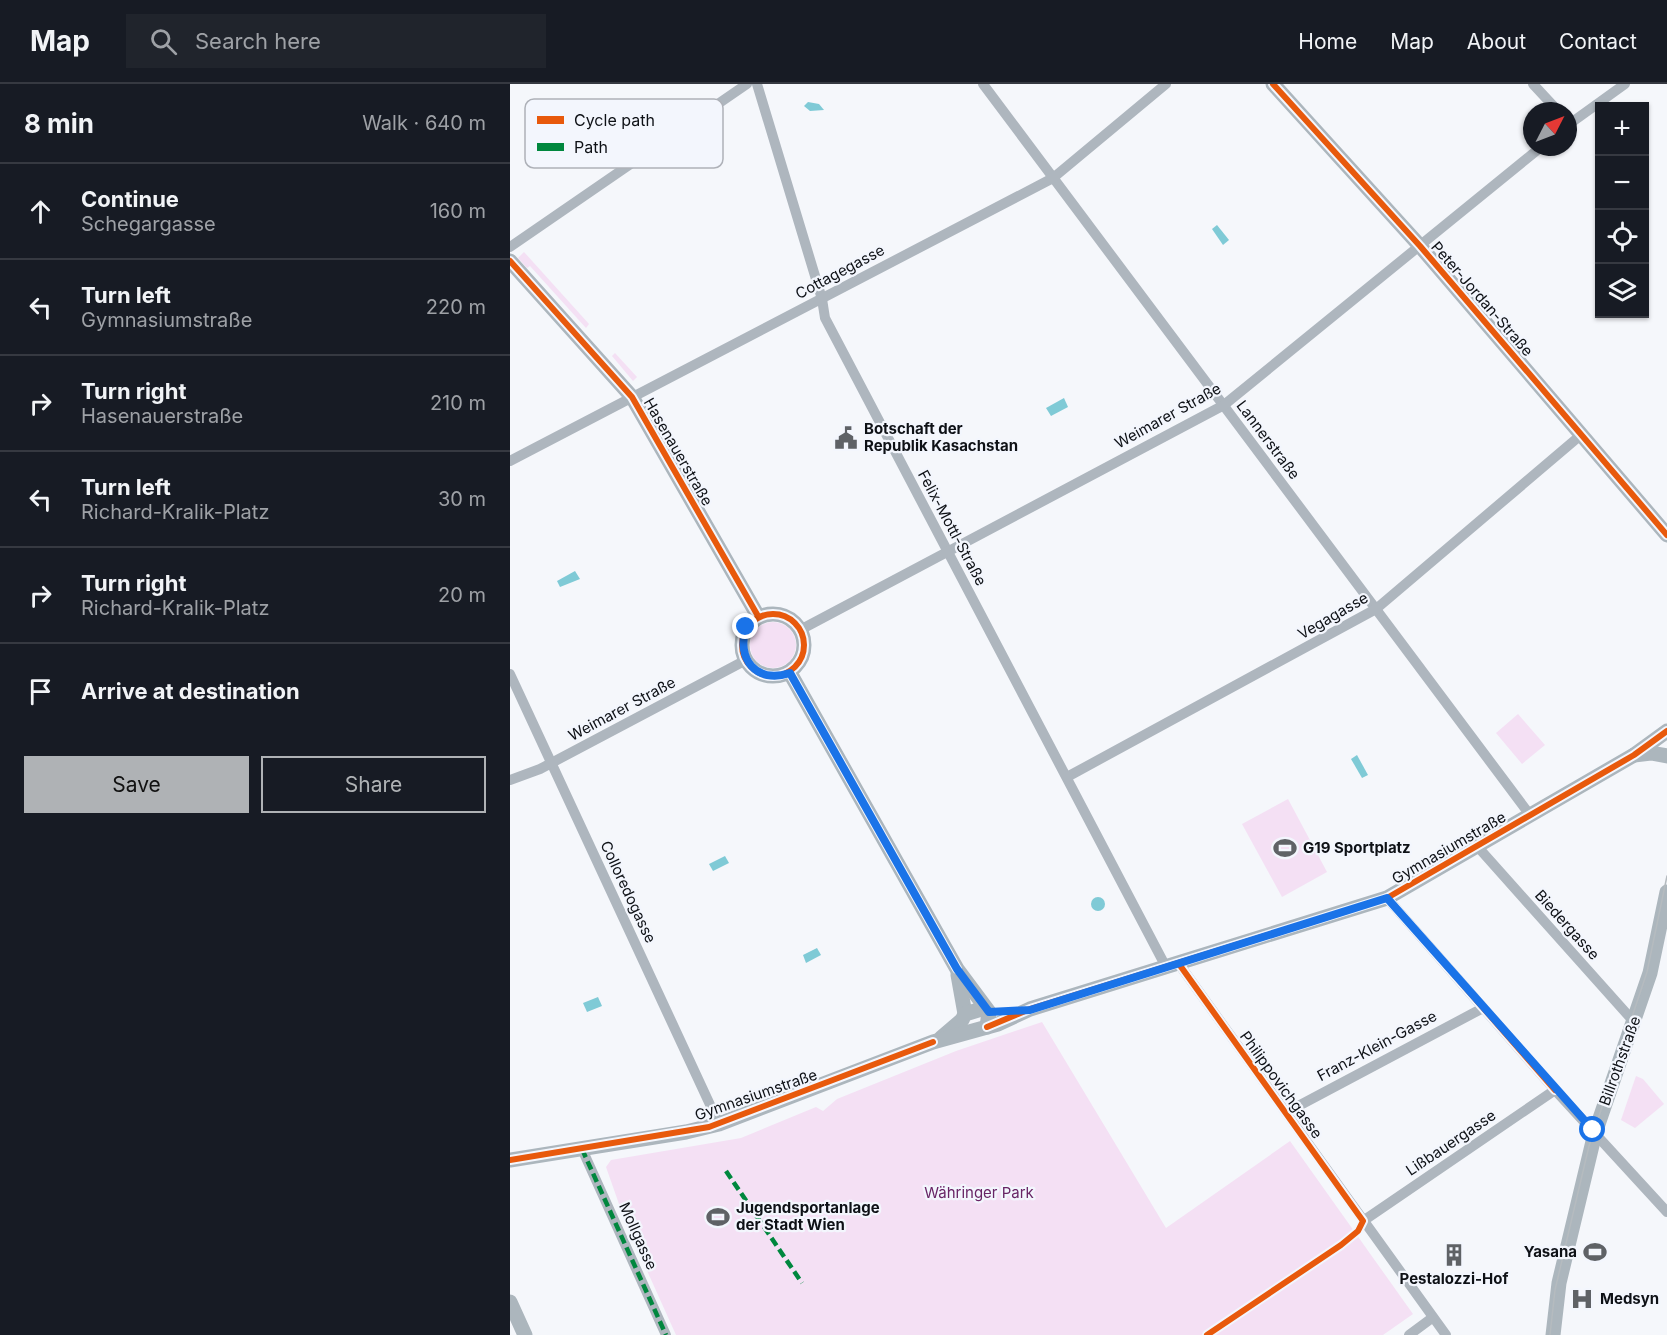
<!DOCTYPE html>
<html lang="en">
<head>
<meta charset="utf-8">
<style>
	:root { --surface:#171b24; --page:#20242c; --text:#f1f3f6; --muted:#9ea1a6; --line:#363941; --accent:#afb2b5 }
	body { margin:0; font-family:Inter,sans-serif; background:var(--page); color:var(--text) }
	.controls { position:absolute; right:18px; top:18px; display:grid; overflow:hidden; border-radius:0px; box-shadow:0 2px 4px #0004 }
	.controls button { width:54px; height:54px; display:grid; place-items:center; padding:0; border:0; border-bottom:2px solid var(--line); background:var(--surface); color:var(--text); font:30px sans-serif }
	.compass { position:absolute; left:1013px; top:18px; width:54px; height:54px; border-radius:50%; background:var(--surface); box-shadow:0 2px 4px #0004; rotate:48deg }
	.stop { position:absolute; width:18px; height:18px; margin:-14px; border:4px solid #1a73e8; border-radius:50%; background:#fff }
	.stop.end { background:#1a73e8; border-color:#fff; box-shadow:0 2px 6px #0008 }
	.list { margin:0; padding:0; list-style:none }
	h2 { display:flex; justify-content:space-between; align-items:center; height:78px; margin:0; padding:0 24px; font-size:26px }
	h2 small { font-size:20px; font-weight:400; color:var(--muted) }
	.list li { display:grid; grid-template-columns:39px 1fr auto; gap:18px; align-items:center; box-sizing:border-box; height:96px; padding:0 24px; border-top:2px solid var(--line) }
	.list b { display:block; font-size:22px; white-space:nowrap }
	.list p { margin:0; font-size:20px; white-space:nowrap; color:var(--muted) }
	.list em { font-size:20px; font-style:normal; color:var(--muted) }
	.actions { display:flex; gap:12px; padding:18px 24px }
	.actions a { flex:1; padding:14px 0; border:2px solid var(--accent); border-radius:0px; text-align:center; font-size:21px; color:var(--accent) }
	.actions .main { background:var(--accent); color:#111 }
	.icon { flex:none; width:33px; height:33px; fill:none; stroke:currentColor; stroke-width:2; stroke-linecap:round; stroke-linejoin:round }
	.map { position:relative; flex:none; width:1157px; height:1251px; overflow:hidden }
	header { display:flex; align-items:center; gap:36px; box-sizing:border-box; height:84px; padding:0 30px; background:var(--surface); border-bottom:2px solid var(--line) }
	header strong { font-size:28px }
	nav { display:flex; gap:33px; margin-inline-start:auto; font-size:21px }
	.search { width:420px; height:54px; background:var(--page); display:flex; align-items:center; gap:15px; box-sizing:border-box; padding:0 21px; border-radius:0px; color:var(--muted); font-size:22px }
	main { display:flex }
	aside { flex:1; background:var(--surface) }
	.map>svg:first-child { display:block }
	.green { fill:#f4e0f4 }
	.water { fill:#7fcad6 }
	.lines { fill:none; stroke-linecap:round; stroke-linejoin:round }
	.street { stroke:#aeb6be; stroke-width:10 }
	.secondary { stroke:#acb6bd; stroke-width:15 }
	.tram { stroke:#b5bbbf; stroke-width:1.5 }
	.quiet { stroke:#00873e; stroke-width:4.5; stroke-dasharray:9 4.5; stroke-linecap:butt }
	.cycleway-casing { stroke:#f3f6fd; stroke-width:10 }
	.cycleway { stroke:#e8590c; stroke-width:6 }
	.route { stroke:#1a73e8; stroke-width:8 }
	.labels { text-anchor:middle; stroke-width:4.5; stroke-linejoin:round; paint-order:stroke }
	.street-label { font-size:15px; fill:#0e1116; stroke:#f3f6fd }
	.poi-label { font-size:15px; font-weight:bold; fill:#0e1116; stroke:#f3f6fd; text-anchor:start }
	.park-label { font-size:15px; fill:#682465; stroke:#f3f6fd }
	.key { fill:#f3f6fd; stroke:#aeb1b8; stroke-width:1.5 }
	.key-label { font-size:16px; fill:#0e1116 }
</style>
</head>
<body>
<header>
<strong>Map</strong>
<div class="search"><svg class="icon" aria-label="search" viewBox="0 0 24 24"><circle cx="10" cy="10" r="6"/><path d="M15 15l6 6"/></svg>Search here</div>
<nav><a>Home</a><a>Map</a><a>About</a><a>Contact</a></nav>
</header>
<main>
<aside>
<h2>8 min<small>Walk · 640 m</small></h2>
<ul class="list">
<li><svg class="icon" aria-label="ahead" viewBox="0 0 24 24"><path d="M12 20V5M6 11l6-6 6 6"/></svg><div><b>Continue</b><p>Schegargasse</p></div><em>160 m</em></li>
<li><svg class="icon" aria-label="left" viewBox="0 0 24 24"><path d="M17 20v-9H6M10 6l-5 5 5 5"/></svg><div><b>Turn left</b><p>Gymnasiumstraße</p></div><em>220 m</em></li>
<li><svg class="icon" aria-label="right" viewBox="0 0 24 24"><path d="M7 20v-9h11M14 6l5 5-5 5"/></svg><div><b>Turn right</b><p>Hasenauerstraße</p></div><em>210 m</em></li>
<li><svg class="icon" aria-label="left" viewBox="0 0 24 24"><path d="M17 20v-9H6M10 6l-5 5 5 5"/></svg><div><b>Turn left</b><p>Richard-Kralik-Platz</p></div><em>30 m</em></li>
<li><svg class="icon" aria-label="right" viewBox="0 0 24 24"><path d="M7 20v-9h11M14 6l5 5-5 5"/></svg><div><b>Turn right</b><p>Richard-Kralik-Platz</p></div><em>20 m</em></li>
<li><svg class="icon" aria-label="arrive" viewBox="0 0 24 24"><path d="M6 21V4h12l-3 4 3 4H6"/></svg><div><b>Arrive at destination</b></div></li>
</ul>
<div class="actions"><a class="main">Save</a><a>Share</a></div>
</aside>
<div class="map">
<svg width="1157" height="1251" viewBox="0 0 1157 1251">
	<rect width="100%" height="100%" fill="#f5f7fb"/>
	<!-- green -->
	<g class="green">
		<polygon points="14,168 79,240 76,244 20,182 17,184 8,174"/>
		<polygon points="105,269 127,293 123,297 102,272"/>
		<circle cx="263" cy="561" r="23"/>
		<polygon points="1008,630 1035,661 1012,680 986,649"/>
		<polygon points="778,715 817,788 772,813 732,740"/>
		<polygon points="532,938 656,1144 780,1057 903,1230 873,1251 166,1251 116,1140 96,1083 101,1076 231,1054 306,1023 313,1027 327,1015 446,967"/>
		<polygon points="1126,992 1133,995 1154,1020 1125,1044 1111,1036"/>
	</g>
	<!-- water -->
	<g class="water">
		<polygon points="298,18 309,20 314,26 300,27 294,22"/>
		<polygon points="707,141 719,156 713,161 702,145"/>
		<polygon points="554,314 558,323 541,332 536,324"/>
		<polygon points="65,487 70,495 50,503 47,497"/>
		<polygon points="847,671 858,691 852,694 841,675"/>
		<polygon points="215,772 219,779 203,787 199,780"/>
		<circle cx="588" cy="820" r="7"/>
		<polygon points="307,864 311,871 296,879 293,871"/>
		<polygon points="88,913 92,922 77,928 73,919"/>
	</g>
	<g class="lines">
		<!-- street -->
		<g class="street">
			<polyline points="247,0 312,215 315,234 656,883"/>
			<polyline points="473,0 1020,731"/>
			<polyline points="1023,0 1048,27"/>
			<polyline points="1058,41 1115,0"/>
			<polyline points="0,163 237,0"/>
			<polyline points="0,377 543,94 656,0"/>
			<polyline points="290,546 714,321 1031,63"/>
			<polyline points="0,590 209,1040"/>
			<polyline points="557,693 866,525 1072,350"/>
			<polyline points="0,696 30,685 236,576"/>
			<polyline points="967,762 1125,939"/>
			<polyline points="877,814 1045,1006 1157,1128"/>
			<polyline points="669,880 936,1251"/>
			<polyline points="777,1028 973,924"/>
			<polyline points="72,1065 156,1251"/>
			<polyline points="853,1137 1045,1006"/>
			<polyline points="899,1251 922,1234"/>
		</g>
		<!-- secondary -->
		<g class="secondary">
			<polyline points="763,0 910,162 1157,451"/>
			<polyline points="0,177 122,313 248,532"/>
			<circle cx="263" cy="561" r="31"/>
			<polyline points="280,589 447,885 479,928 477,943"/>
			<polyline points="1124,671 1141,669 1157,672"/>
			<polyline points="448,891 455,930"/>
			<polyline points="431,954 452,936 455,930 475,924"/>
			<polyline points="0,1076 176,1048 209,1040 423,958 488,940 520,925 877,814 1124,671 1157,647"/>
			<polyline points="0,1218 15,1251"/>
			<polyline points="1043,1251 1049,1199 1085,1049 1140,889 1157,808"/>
		</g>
		<!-- tram -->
		<polyline class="tram" points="1040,1251 1045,1206 1079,1062 1137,888 1157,792"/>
		<!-- quiet -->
		<g class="quiet">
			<polyline points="72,1065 156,1251"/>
			<polyline points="216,1087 292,1199"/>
		</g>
		<!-- cycleway casing -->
		<g class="cycleway-casing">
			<g id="cycleway">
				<polyline points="763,0 910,162 1157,451"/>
				<polyline points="0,177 122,313 248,532"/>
				<circle cx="263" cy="561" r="31"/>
				<polyline points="280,589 447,885"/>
				<polyline points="877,814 1045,1006"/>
				<polyline points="669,880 853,1137 848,1147 831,1161 697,1251"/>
				<polyline points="477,943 520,925 877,814 1124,671 1157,647"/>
				<polyline points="0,1076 199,1043 423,958"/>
			</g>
		</g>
		<!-- cycleway -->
		<use href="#cycleway" class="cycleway"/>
	</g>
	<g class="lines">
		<!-- route -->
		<path class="route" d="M 236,543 C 226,575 246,600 280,589 L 447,885 L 479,928 L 520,926 L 877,814 L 1083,1046"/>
	</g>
	<!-- icons -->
	<defs>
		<g id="civic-bare" transform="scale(1.8)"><path d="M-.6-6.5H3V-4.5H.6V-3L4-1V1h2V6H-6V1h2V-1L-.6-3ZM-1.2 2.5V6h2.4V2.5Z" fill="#5f6266" stroke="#f3f6fd" stroke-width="2.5" paint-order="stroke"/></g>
		<g id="stadium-bare" transform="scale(1.8)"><path d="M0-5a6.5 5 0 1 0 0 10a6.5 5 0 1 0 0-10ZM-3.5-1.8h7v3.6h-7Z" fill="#5f6266" stroke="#f3f6fd" stroke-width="2.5" paint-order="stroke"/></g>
		<g id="building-bare" transform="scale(1.8)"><path d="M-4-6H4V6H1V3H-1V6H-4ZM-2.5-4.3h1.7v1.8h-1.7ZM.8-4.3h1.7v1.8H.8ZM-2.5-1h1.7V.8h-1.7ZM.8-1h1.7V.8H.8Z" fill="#5f6266" stroke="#f3f6fd" stroke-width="2.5" paint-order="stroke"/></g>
		<g id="hospital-bare" transform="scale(1.8)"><path d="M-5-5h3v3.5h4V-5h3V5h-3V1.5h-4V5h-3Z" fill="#5f6266" stroke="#f3f6fd" stroke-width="2.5" paint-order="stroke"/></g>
	</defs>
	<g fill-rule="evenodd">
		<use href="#civic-bare" x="336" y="354"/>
		<use href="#stadium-bare" x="775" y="764"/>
		<use href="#stadium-bare" x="208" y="1133"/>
		<use href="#stadium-bare" x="1085" y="1168"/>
		<use href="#building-bare" x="944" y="1171"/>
		<use href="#hospital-bare" x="1072" y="1215"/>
	</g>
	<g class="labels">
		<!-- street labels -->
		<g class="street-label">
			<text transform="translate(330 188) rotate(-28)" y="5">Cottagegasse</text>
			<text transform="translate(972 215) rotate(49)" y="5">Peter-Jordan-Straße</text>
			<text transform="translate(658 332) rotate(-29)" y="5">Weimarer Straße</text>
			<text transform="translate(758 356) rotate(53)" y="5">Lannerstraße</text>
			<text transform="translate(168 368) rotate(60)" y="5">Hasenauerstraße</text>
			<text transform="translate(442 444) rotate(62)" y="5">Felix-Mottl-Straße</text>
			<text transform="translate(823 532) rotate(-30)" y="5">Vegagasse</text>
			<text transform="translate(112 625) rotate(-28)" y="5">Weimarer Straße</text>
			<text transform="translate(939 764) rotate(-30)" y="5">Gymnasiumstraße</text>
			<text transform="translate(118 808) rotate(65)" y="5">Colloredogasse</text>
			<text transform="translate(1057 841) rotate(48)" y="5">Biedergasse</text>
			<text transform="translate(867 962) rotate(-28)" y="5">Franz-Klein-Gasse</text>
			<text transform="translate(1110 977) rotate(-70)" y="5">Billrothstraße</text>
			<text transform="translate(771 1001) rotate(54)" y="5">Philippovichgasse</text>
			<text transform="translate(246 1011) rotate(-19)" y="5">Gymnasiumstraße</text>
			<text transform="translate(941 1059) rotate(-34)" y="5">Lißbauergasse</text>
			<text transform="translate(128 1152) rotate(66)" y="5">Mollgasse</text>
		</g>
		<!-- poi labels -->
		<g class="poi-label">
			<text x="354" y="350">Botschaft der<tspan x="354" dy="17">Republik Kasachstan</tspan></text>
			<text x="793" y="769">G19 Sportplatz</text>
			<text x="226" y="1129">Jugendsportanlage<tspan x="226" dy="17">der Stadt Wien</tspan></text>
			<text x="1067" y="1173" text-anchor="end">Yasana</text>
			<text x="944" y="1200" text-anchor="middle">Pestalozzi-Hof</text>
			<text x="1090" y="1220">Medsyn</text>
		</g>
		<!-- park labels -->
		<g class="park-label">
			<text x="469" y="1114">Währinger Park</text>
		</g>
	</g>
	<!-- legend -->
	<rect x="15" y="15" width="198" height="69" rx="9" class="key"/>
	<rect x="27" y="32" width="27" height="8" fill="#e8590c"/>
	<rect x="27" y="59" width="27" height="8" fill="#00873e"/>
	<g class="key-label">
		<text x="64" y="42">Cycle path</text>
		<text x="64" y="69">Path</text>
	</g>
</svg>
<div class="controls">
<button>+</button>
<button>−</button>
<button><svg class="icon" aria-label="locate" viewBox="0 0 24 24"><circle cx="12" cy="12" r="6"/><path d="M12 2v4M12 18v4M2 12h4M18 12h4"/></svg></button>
<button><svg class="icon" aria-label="layers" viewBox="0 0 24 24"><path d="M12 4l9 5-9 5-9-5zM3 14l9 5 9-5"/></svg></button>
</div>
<svg class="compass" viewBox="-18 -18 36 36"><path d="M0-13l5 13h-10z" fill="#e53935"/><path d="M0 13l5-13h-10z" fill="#9ea1a6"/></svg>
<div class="stop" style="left:1083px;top:1046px"></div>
<div class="stop end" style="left:236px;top:543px"></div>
</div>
</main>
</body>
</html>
